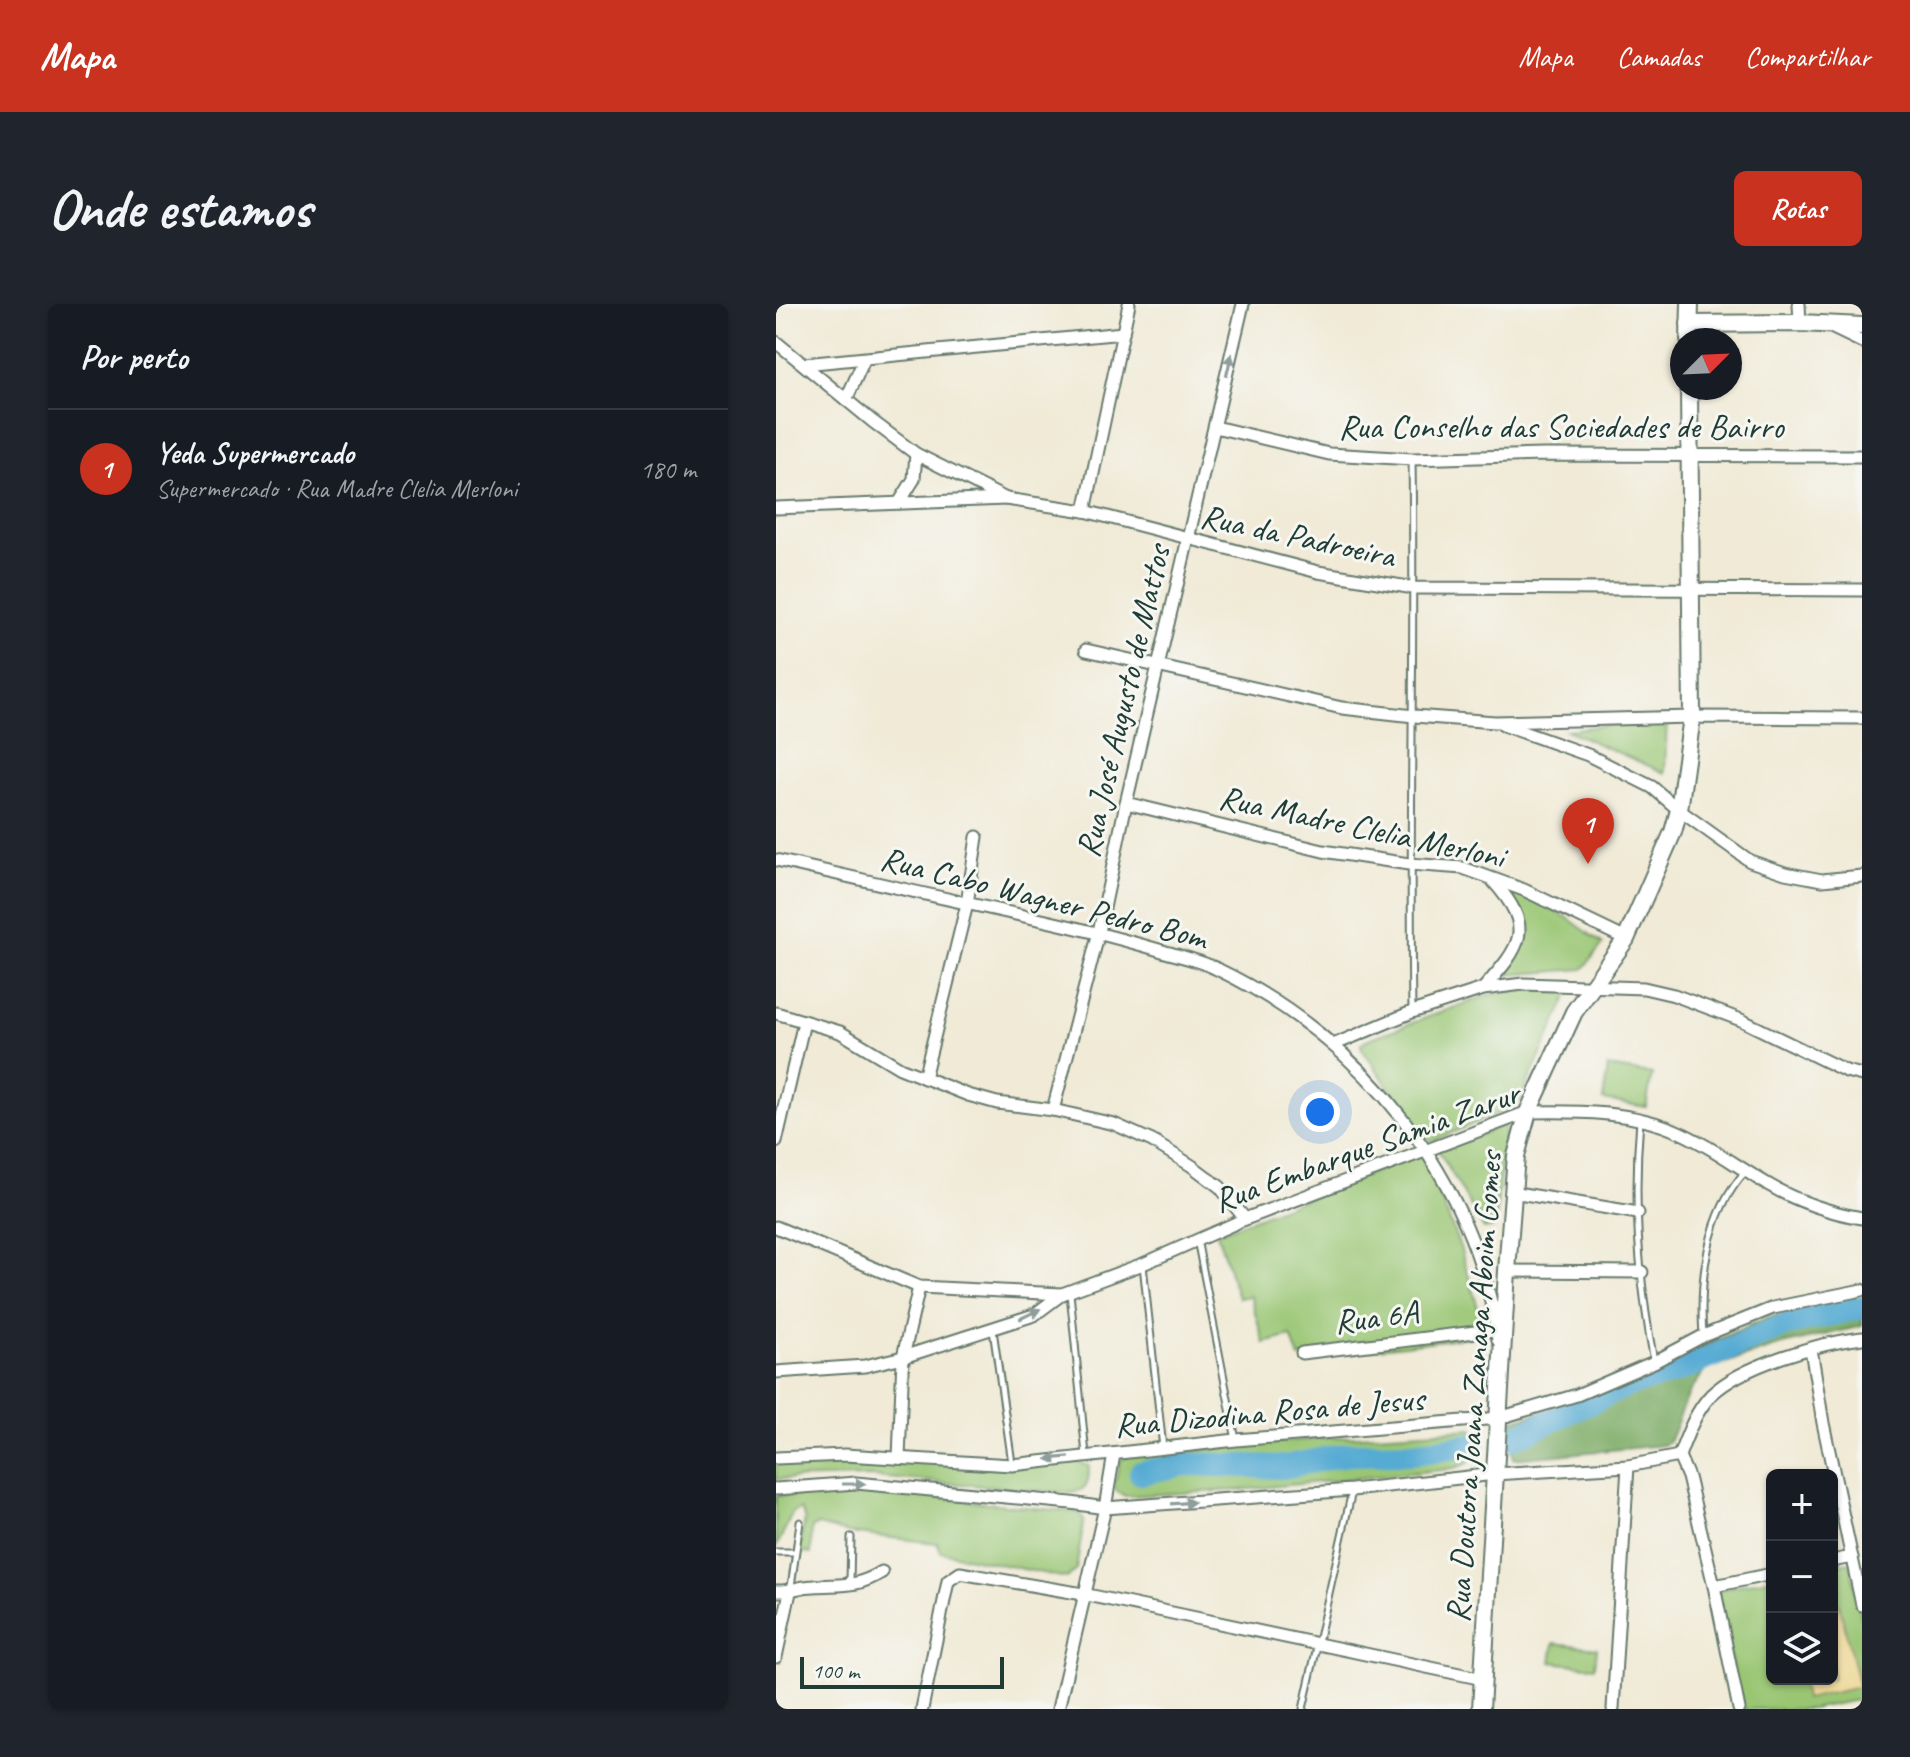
<!DOCTYPE html>
<html lang="pt">
<head>
<meta charset="utf-8">
<style>
	:root { --surface:#171b24; --page:#20242c; --text:#f1f3f6; --muted:#9ea1a6; --line:#363941; --accent:#c8321e }
	body { margin:0; font-family:Caveat,sans-serif; background:var(--page); color:var(--text) }
	.controls { position:absolute; right:24px; bottom:24px; display:grid; overflow:hidden; border-radius:12px; box-shadow:0 2px 6px #0004 }
	.controls button { width:72px; height:72px; display:grid; place-items:center; padding:0; border:0; border-bottom:2px solid var(--line); background:var(--surface); color:var(--text); font:40px sans-serif }
	.compass { position:absolute; left:894px; top:24px; width:72px; height:72px; border-radius:50%; background:var(--surface); box-shadow:0 2px 6px #0004; rotate:66deg }
	.scale { position:absolute; left:24px; bottom:20px; width:204px; box-sizing:border-box; padding-left:8px; border:4px solid #1f3d34; border-top:0; font-size:22px; line-height:28px; white-space:nowrap; color:#1f3d34; -webkit-text-stroke:6px #f6f6f2; paint-order:stroke }
	.you { position:absolute; left:544px; top:808px; width:28px; height:28px; margin:-20px; border:6px solid #fff; border-radius:50%; background:#1a73e8; box-shadow:0 0 0 12px #1a73e833 }
	.badge { display:grid; place-items:center; width:52px; height:52px; border-radius:50%; background:var(--accent); color:#fff; font-size:26px; font-weight:700 }
	.pin { position:absolute; translate:-50% -66px; filter:drop-shadow(0 2px 4px #0008) }
	.pin::after { content:''; position:absolute; top:42px; width:28px; height:24px; background:inherit; clip-path:polygon(0 0,100% 0,50% 100%) }
	.list { margin:0; padding:0; list-style:none }
	h2 { display:flex; justify-content:space-between; align-items:center; height:104px; margin:0; padding:0 32px; font-size:34px }
	h2 small { font-size:26px; font-weight:400; color:var(--muted) }
	.list li { display:grid; grid-template-columns:52px 1fr auto; gap:24px; align-items:center; box-sizing:border-box; height:120px; padding:0 32px; border-top:2px solid var(--line) }
	.list b { display:block; font-size:30px; white-space:nowrap }
	.list p { margin:0; font-size:26px; white-space:nowrap; color:var(--muted) }
	.list em { font-size:26px; font-style:normal; color:var(--muted) }
	.icon { flex:none; width:44px; height:44px; fill:none; stroke:currentColor; stroke-width:2; stroke-linecap:round; stroke-linejoin:round }
	.map { position:relative; flex:none; width:1086px; height:1405px; overflow:hidden; border-radius:12px }
	header { display:flex; align-items:center; gap:48px; box-sizing:border-box; height:112px; padding:0 40px; background:var(--accent); color:#fff }
	header strong { font-size:38px }
	nav { display:flex; gap:44px; margin-inline-start:auto; font-size:28px }
	.intro { display:flex; align-items:center; justify-content:space-between; box-sizing:border-box; height:192px; padding:0 48px }
	h1 { margin:0; font-size:56px }
	.button { padding:20px 36px; border-radius:12px; background:var(--accent); color:#fff; font-size:28px; font-weight:700 }
	main { display:flex; gap:48px; padding:0 48px }
	aside { flex:1; background:var(--surface); border-radius:12px; box-shadow:0 2px 6px #0004 }
	.map>svg:first-child { display:block }
	.green { fill:#9ac673; stroke:#5c8254; stroke-width:2 }
	.forest { fill:#7bab65; stroke:#4d744c; stroke-width:2 }
	.sand { fill:#eeda9e; stroke:#868c69; stroke-width:2 }
	.lines { fill:none; stroke-linecap:round; stroke-linejoin:round }
	.river { stroke:#57abd3; stroke-width:24 }
	.lane-casing { stroke:#687a6d; stroke-width:9 }
	.street-casing { stroke:#687a6d; stroke-width:15 }
	.secondary-casing { stroke:#687a6d; stroke-width:20 }
	.lane { stroke:#fff; stroke-width:5 }
	.street { stroke:#fff; stroke-width:11 }
	.secondary { stroke:#fff; stroke-width:16 }
	.oneway { fill:#8f9e9a }
	.labels { text-anchor:middle; stroke-width:6; stroke-linejoin:round; paint-order:stroke }
	.street-label { font-size:34px; fill:#1f3d34; stroke:#f6f6f2 }
</style>
</head>
<body>
<header>
<strong>Mapa</strong>
<nav><a>Mapa</a><a>Camadas</a><a>Compartilhar</a></nav>
</header>
<div class="intro"><h1>Onde estamos</h1><a class="button">Rotas</a></div>
<main>
<aside>
<h2>Por perto<small></small></h2>
<ul class="list">
<li><span class="badge">1</span><div><b>Yeda Supermercado</b><p>Supermercado · Rua Madre Clelia Merloni</p></div><em>180 m</em></li>
</ul>
</aside>
<div class="map">
<svg width="1086" height="1405" viewBox="0 0 1086 1405">
	<rect width="100%" height="100%" fill="#f6f6f2"/>
	<filter id="ink" filterUnits="userSpaceOnUse"><feTurbulence type="fractalNoise" baseFrequency=".0125" numOctaves="2"/><feDisplacementMap in="SourceGraphic" scale="16" xChannelSelector="R" yChannelSelector="G"/><feConvolveMatrix kernelMatrix="1 2 1 2 8 2 1 2 1" color-interpolation-filters="sRGB"/></filter>
	<filter id="wash" filterUnits="userSpaceOnUse"><feTurbulence type="fractalNoise" baseFrequency=".006" numOctaves="4" result="noise"/><feDisplacementMap in="SourceGraphic" scale="32" xChannelSelector="R" yChannelSelector="G"/><feGaussianBlur stdDeviation="1.8" result="paint"/><feColorMatrix in="noise" values="0 0 0 0 0 0 0 0 0 0 0 0 0 0 0 0 0 1.4 0 .05"/><feComposite in="paint" operator="in"/></filter>
	<g filter="url(#wash)">
		<rect width="100%" height="100%" fill="#f0ead6"/>
		<!-- green -->
		<g class="green">
			<polygon points="891,414 889,469 790,426"/>
			<path d="M 735,585 L 792,614 L 827,640 L 807,665 L 730,671 C 754,629 748,630 735,585 Z"/>
			<polygon points="783,680 794,681 794,687 744,796 736,804 656,837 646,830 586,745 585,740 590,736 712,691"/>
			<polygon points="832,763 876,770 870,803 827,796"/>
			<polygon points="729,821 719,923 708,925 662,846"/>
			<polygon points="647,849 684,943 710,1031 523,1054 515,1032 488,1039 474,992 462,994 441,929"/>
			<path d="M 696,1125 L 703,1132 C 703,1160 690,1162 665,1166 L 463,1186 L 349,1192 L 341,1188 L 338,1180 L 345,1156 L 353,1152 L 549,1134 Z"/>
			<path d="M 62,1155 L 303,1158 L 313,1162 C 313,1178 313,1185 296,1189 L 98,1173 L 0,1175 L 0,1160 Z"/>
			<polygon points="66,1187 117,1189 298,1208 305,1210 308,1217 300,1266 290,1274 165,1248 161,1239 72,1229 42,1221 36,1223 35,1250 22,1247 29,1216 25,1205 17,1208 0,1244 0,1192"/>
			<polygon points="1074,1258 1086,1316 1086,1395 1035,1405 965,1405 940,1286 996,1274 996,1375 1056,1375 1056,1262"/>
			<polygon points="778,1339 821,1344 819,1363 775,1358"/>
		</g>
		<!-- forest -->
		<polygon class="forest" points="1086,994 1086,1022 1003,1042 930,1065 913,1089 894,1136 888,1141 738,1155 733,1128 738,1116 808,1095 992,1013"/>
		<!-- sand -->
		<polygon class="sand" points="1063,1299 1083,1383 1029,1395 1025,1375 1056,1375 1056,1300"/>
		<g class="lines">
			<!-- river -->
			<g class="river">
				<polyline points="737,1134 851,1081 897,1069 1012,1020 1086,1003"/>
				<polyline points="365,1169 409,1160 508,1163 572,1150 636,1149 697,1141"/>
			</g>
		</g>
	</g>
	<g filter="url(#ink)">
		<g class="lines">
			<!-- lane casing -->
			<g class="lane-casing">
				<g id="lane">
					<path d="M 636,706 C 633,522 639,339 636,156"/>
					<path d="M 864,816 C 857,896 863,979 878,1057"/>
					<polyline points="421,935 460,1136"/>
					<polyline points="367,961 387,1144"/>
					<polyline points="294,989 310,1151"/>
					<polyline points="217,1026 236,1159"/>
					<path d="M 927,1031 C 923,976 931,909 970,867"/>
					<polyline points="0,1248 19,1248"/>
					<polyline points="74,1278 75,1233"/>
					<polyline points="15,1283 24,1218"/>
					<polyline points="527,1405 576,1187"/>
				</g>
			</g>
			<!-- street casing -->
			<g class="street-casing">
				<g id="street">
					<polyline points="1023,0 1024,19"/>
					<polyline points="1057,24 1086,38"/>
					<polyline points="0,38 96,117 140,150 230,195 309,207 542,268 638,284 1086,286"/>
					<polyline points="28,60 347,29"/>
					<polyline points="70,96 88,56"/>
					<polyline points="439,123 553,150 636,155 767,151 1086,152"/>
					<polyline points="123,199 138,175 140,150"/>
					<polyline points="0,204 230,195"/>
					<polyline points="309,207 353,0"/>
					<polyline points="310,346 566,404 638,412 719,418 916,413 1086,414"/>
					<polyline points="727,421 812,451 876,483 903,506 974,557 1009,569 1046,576 1086,572"/>
					<polyline points="350,499 547,547 633,560 687,564 748,586 850,635"/>
					<path d="M 0,556 C 83,575 165,594 248,612 C 294,622 339,633 383,646 C 403,652 423,656 441,665 C 586,734 700,875 722,1036"/>
					<path d="M 707,685 C 745,642 760,625 717,577"/>
					<polyline points="0,709 64,728 124,764 192,791 221,799 277,806 338,820 376,837 416,862 444,883 469,915"/>
					<polyline points="557,741 636,708 707,685 747,680 868,684 898,691 965,716 1070,767 1086,771"/>
					<polyline points="148,774 191,600 201,533"/>
					<polyline points="277,806 323,628 350,499 467,0"/>
					<polyline points="0,838 28,718"/>
					<polyline points="736,888 862,909"/>
					<path d="M 0,923 L 143,983 L 286,990 L 367,960 L 469,915 L 752,808 C 803,807 856,807 903,828 C 935,842 963,864 993,881 C 1020,897 1055,909 1086,914"/>
					<polyline points="731,967 866,968"/>
					<polyline points="1035,1045 1047,1119 1086,1301"/>
					<polyline points="526,1049 724,1025"/>
					<polyline points="0,1068 89,1062 127,1053 258,1011 286,990"/>
					<polyline points="0,1154 69,1151 236,1161 460,1136 723,1114 801,1091 878,1058 927,1032 997,1004 1086,986"/>
					<polyline points="123,1154 127,1053 143,983"/>
					<polyline points="0,1185 80,1179 295,1199 329,1204 576,1186 719,1170 852,1162 903,1152"/>
					<polyline points="1056,1257 1076,1253"/>
					<polyline points="938,1282 996,1270"/>
					<path d="M 0,1287 C 14,1288 24,1282 38,1282 C 67,1280 80,1284 106,1268"/>
					<polyline points="0,1353 14,1288"/>
					<polyline points="146,1405 172,1277 184,1269 307,1290 707,1375"/>
					<polyline points="282,1405 329,1204 338,1150"/>
					<polyline points="837,1405 852,1162"/>
					<path d="M 963,1405 L 938,1282 L 912,1173 L 903,1152 C 911,1131 919,1108 935,1091 C 966,1061 1043,1039 1086,1034"/>
				</g>
			</g>
			<!-- secondary casing -->
			<g class="secondary-casing">
				<g id="secondary">
					<polyline points="913,20 1024,19 1086,22"/>
					<polyline points="913,36 914,0"/>
					<polyline points="705,1405 731,967 740,852 752,808 798,708 850,635 897,528 903,506 916,413 913,84"/>
				</g>
			</g>
			<!-- lane -->
			<use href="#lane" class="lane"/>
			<!-- street -->
			<use href="#street" class="street"/>
			<!-- secondary -->
			<use href="#secondary" class="secondary"/>
		</g>
		<!-- one-way arrows -->
		<defs><path id="oneway-solid" d="M-6-.8H1V-3.2L6.5 0L1 3.2V.8H-6Z" transform="scale(2)"/></defs>
		<g class="oneway">
			<use href="#oneway-solid" transform="translate(453 61) rotate(-77)"/>
			<use href="#oneway-solid" transform="translate(254 1010) rotate(-26)"/>
			<use href="#oneway-solid" transform="translate(282 1154) rotate(175)"/>
			<use href="#oneway-solid" transform="translate(78 1180)"/>
			<use href="#oneway-solid" transform="translate(407 1199) rotate(-4)"/>
		</g>
	</g>
	<g class="labels">
		<!-- street labels -->
		<g class="street-label">
			<text x="785" y="134">Rua Conselho das Sociedades de Bairro</text>
			<text transform="translate(522 231) rotate(12)" y="12">Rua da Padroeira</text>
			<text transform="translate(346 397) rotate(-77)" y="12">Rua José Augusto de Mattos</text>
			<text transform="translate(586 522) rotate(12)" y="12">Rua Madre Clelia Merloni</text>
			<text transform="translate(268 593) rotate(14)" y="12">Rua Cabo Wagner Pedro Bom</text>
			<text transform="translate(590 842) rotate(-20)" y="12">Rua Embarque Samia Zarur</text>
			<text transform="translate(600 1012) rotate(-7)" y="12">Rua 6A</text>
			<text transform="translate(697 1083) rotate(-86)" y="12">Rua Doutora Joana Zanaga Aboim Gomes</text>
			<text transform="translate(493 1107) rotate(-5)" y="12">Rua Dizodina Rosa de Jesus</text>
		</g>
	</g>
</svg>
<div class="controls">
<button>+</button>
<button>−</button>
<button><svg class="icon" aria-label="layers" viewBox="0 0 24 24"><path d="M12 4l9 5-9 5-9-5zM3 14l9 5 9-5"/></svg></button>
</div>
<svg class="compass" viewBox="-18 -18 36 36"><path d="M0-13l5 13h-10z" fill="#e53935"/><path d="M0 13l5-13h-10z" fill="#9ea1a6"/></svg>
<div class="scale">100 m</div>
<div class="you"></div>
<div class="pin badge" style="left:812px;top:560px">1</div>
</div>
</main>
</body>
</html>
